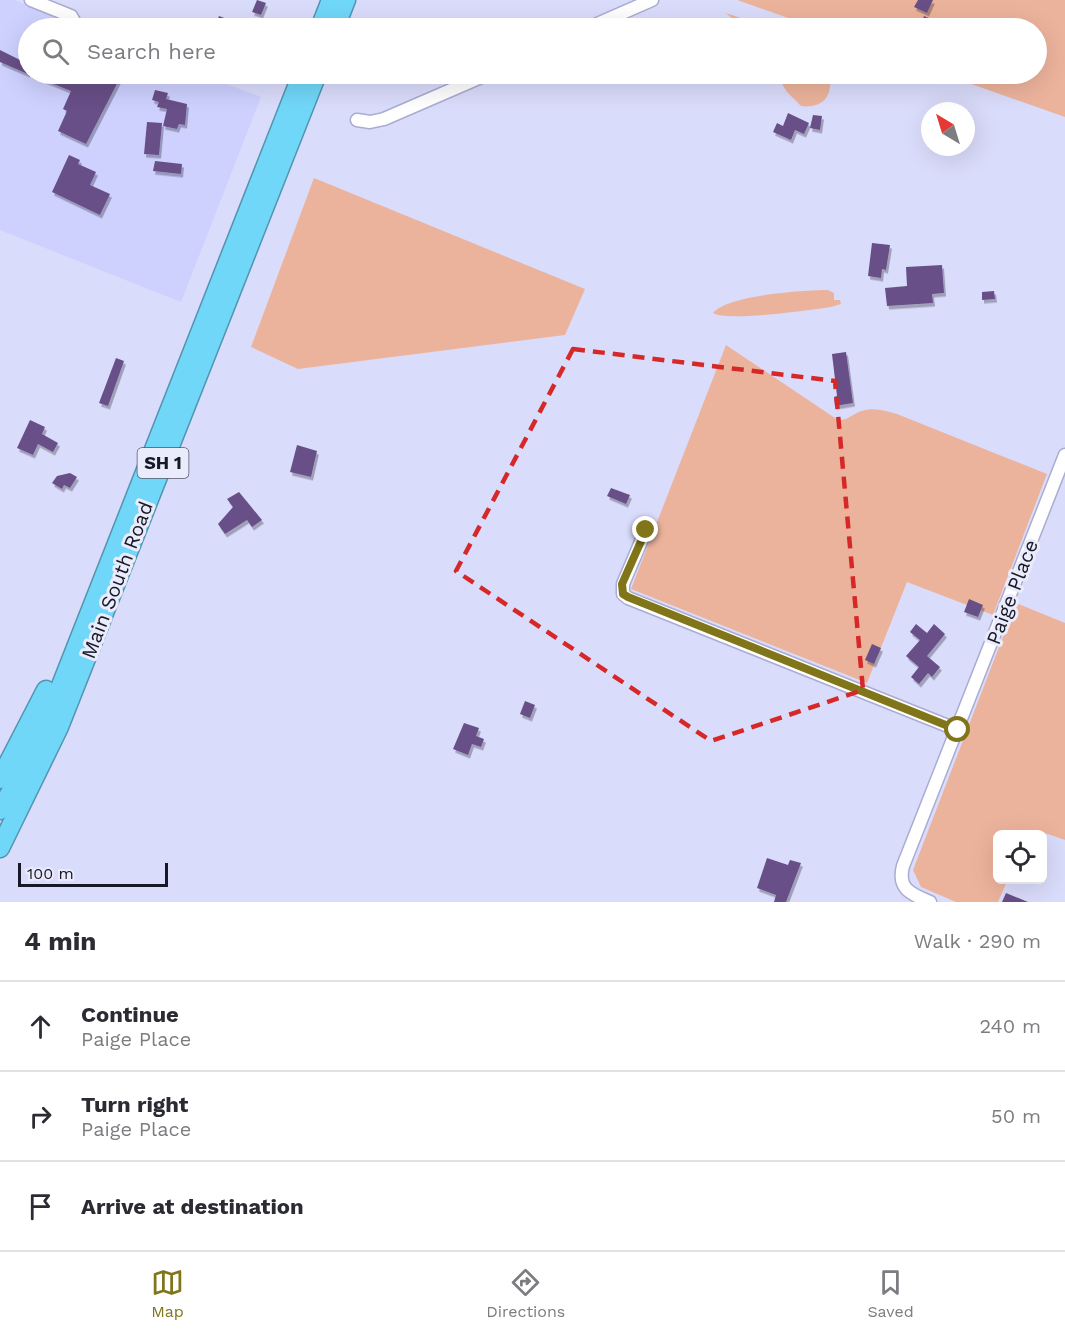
<!DOCTYPE html>
<html lang="en">
<head>
<meta charset="utf-8">
<style>
	:root { --surface:#fff; --page:#f2f2f3; --text:#2b2b33; --muted:#7c7c81; --line:#e1e1e2; --accent:#807518 }
	body { margin:0; font-family:"Work Sans",sans-serif; background:var(--page); color:var(--text) }
	.controls { position:absolute; right:18px; bottom:18px; display:grid; overflow:hidden; border-radius:9px; box-shadow:0 6px 24px #0002 }
	.controls button { width:54px; height:54px; display:grid; place-items:center; padding:0; border:0; border-bottom:2px solid var(--line); background:var(--surface); color:var(--text); font:30px sans-serif }
	.compass { position:absolute; left:921px; top:102px; width:54px; height:54px; border-radius:50%; background:var(--surface); box-shadow:0 6px 24px #0002; rotate:322deg }
	.scale { position:absolute; left:18px; bottom:15px; width:150px; box-sizing:border-box; padding-left:6px; border:3px solid #181926; border-top:0; font-size:16px; line-height:21px; white-space:nowrap; color:#181926; -webkit-text-stroke:4px #eaebfb; paint-order:stroke }
	.stop { position:absolute; width:18px; height:18px; margin:-14px; border:4px solid #807518; border-radius:50%; background:#fff }
	.stop.end { background:#807518; border-color:#fff; box-shadow:0 2px 6px #0008 }
	.list { margin:0; padding:0; list-style:none }
	h2 { display:flex; justify-content:space-between; align-items:center; height:78px; margin:0; padding:0 24px; font-size:26px }
	h2 small { font-size:20px; font-weight:400; color:var(--muted) }
	.list li { display:grid; grid-template-columns:39px 1fr auto; gap:18px; align-items:center; box-sizing:border-box; height:90px; padding:0 24px; border-top:2px solid var(--line) }
	.list b { display:block; font-size:22px; white-space:nowrap }
	.list p { margin:0; font-size:20px; white-space:nowrap; color:var(--muted) }
	.list em { font-size:20px; font-style:normal; color:var(--muted) }
	.icon { flex:none; width:33px; height:33px; fill:none; stroke:currentColor; stroke-width:2; stroke-linecap:round; stroke-linejoin:round }
	.map { position:relative; flex:none; width:1065px; height:902px; overflow:hidden }
	.search { position:absolute; background:var(--surface); box-shadow:0 6px 24px #0002; left:18px; right:18px; top:18px; height:66px; display:flex; align-items:center; gap:15px; box-sizing:border-box; padding:0 21px; border-radius:33px; color:var(--muted); font-size:22px }
	.sheet { height:348px; background:var(--surface) }
	nav { display:flex; justify-content:space-around; align-items:center; box-sizing:border-box; height:84px; border-top:2px solid var(--line); background:var(--surface); font-size:16px; color:var(--muted) }
	nav a { display:grid; justify-items:center; gap:3px }
	nav .on { color:var(--accent) }
	.map>svg:first-child { display:block }
	.built { fill:#ced0fe }
	.green { fill:#ecb39c }
	.building { fill:#675087; filter:url(#shadow) }
	.lines { fill:none; stroke-linecap:round; stroke-linejoin:round }
	.minor-casing { stroke:#aaacd1; stroke-width:15 }
	.highway-casing { stroke:#5294af; stroke-width:21 }
	.minor { stroke:#fff; stroke-width:12 }
	.highway { stroke:#71d7f9; stroke-width:18 }
	.route { stroke:#807518; stroke-width:8 }
	.marked { fill:none; stroke:#d62828; stroke-width:4.5; stroke-dasharray:12 8; stroke-linejoin:round }
	.labels { text-anchor:middle; stroke-width:6; stroke-linejoin:round; paint-order:stroke }
	.shield { fill:#eaebfb; stroke:#575866; stroke-width:1.5 }
	.shield-label { font-size:18px; font-weight:bold; fill:#181926 }
	.street-label { font-size:20px; fill:#181926; stroke:#eaebfb }
</style>
</head>
<body>
<div class="map">
<svg width="1065" height="902" viewBox="0 0 1065 902">
	<defs>
		<filter id="shadow"><feDropShadow dx="2" dy="3.5" stdDeviation="0" flood-color="#0004"/></filter>
	</defs>
	<rect width="100%" height="100%" fill="#dadcfb"/>
	<!-- built -->
	<polygon class="built" points="0,0 14,0 85,28 28,28 28,74 200,74 261,97 181,302 0,230"/>
	<!-- green -->
	<g class="green">
		<polygon points="737,0 1065,0 1065,117 943,74 1036,74 1036,28 817,28"/>
		<polygon points="726,13 770,28 743,28"/>
		<path d="M 776,74 L 829,74 C 834,95 823,109 801,106 L 787,92 Z"/>
		<polygon points="314,178 585,289 565,335 298,369 251,347"/>
		<path d="M 828,290 L 834,293 L 834,300 L 840,300 L 841,304 L 831,307 C 811,310 725,322 713,313 C 727,295 804,290 828,290 Z"/>
		<path d="M 726,345 L 838,420 C 848,421 853,413 862,411 C 874,407 885,411 897,414 L 1047,474 L 993,615 L 907,582 L 867,683 L 631,589 Z"/>
		<polygon points="1016,603 1065,623 1065,840 1039,831 1038,834 998,834 998,880 1022,880 1020,884 1007,881 998,902 956,902 921,887 913,870"/>
	</g>
	<!-- building -->
	<g class="building">
		<polygon points="257,0 266,3 261,15 252,12"/>
		<polygon points="918,0 933,0 927,13 914,7"/>
		<polygon points="219,16 251,28 215,26"/>
		<polygon points="924,16 933,20 929,28 921,24"/>
		<polygon points="0,50 28,64 28,74 0,62"/>
		<polygon points="29,74 59,74 76,81 79,74 122,74 86,144 58,131 67,111 63,109 71,91"/>
		<polygon points="155,90 168,93 166,99 187,104 185,125 179,124 177,129 163,126 167,109 157,107 159,102 152,100"/>
		<polygon points="788,113 809,123 804,134 795,130 791,140 773,132 777,123 783,126"/>
		<polygon points="813,115 822,116 820,130 810,128"/>
		<polygon points="147,122 162,123 159,155 144,154"/>
		<polygon points="69,155 80,160 78,164 96,172 90,185 110,194 100,215 52,192"/>
		<polygon points="155,161 182,164 181,174 153,171"/>
		<polygon points="872,243 890,245 886,270 882,269 881,278 868,276"/>
		<polygon points="942,265 944,293 932,294 933,303 887,306 885,288 907,286 906,267"/>
		<polygon points="994,291 995,299 982,300 982,292"/>
		<polygon points="846,352 853,403 835,406 834,397 837,396 832,354"/>
		<polygon points="116,358 124,361 108,406 99,403"/>
		<polygon points="30,420 45,427 42,434 58,443 53,452 38,444 33,455 17,448"/>
		<polygon points="297,445 317,451 311,477 290,472"/>
		<polygon points="70,473 77,477 70,488 64,485 62,489 52,483 57,476"/>
		<polygon points="611,488 630,495 626,504 607,496"/>
		<polygon points="239,492 262,520 252,527 247,520 225,534 218,524 233,507 227,499"/>
		<polygon points="969,599 983,605 978,617 964,612"/>
		<polygon points="916,624 927,633 934,624 945,634 927,656 940,667 932,677 928,673 919,684 911,677 919,667 906,656 920,640 910,632"/>
		<polygon points="872,644 881,648 874,664 865,660"/>
		<polygon points="525,701 535,705 530,718 520,714"/>
		<polygon points="464,723 479,728 476,736 484,739 481,747 472,744 468,755 453,749"/>
		<polygon points="767,858 788,865 790,860 801,863 786,902 774,902 776,895 757,888"/>
		<polygon points="1006,893 1028,902 1002,902"/>
	</g>
	<g class="lines">
		<!-- minor casing -->
		<g class="minor-casing">
			<g id="minor">
				<polyline points="31,0 71,16 76,25"/>
				<polyline points="588,28 652,0"/>
				<polyline points="357,120 370,122 384,119 488,74"/>
				<polyline points="646,530 623,584 623,594 628,598 958,730"/>
				<path d="M 930,902 C 911,894 897,889 903,866 L 1065,455"/>
			</g>
		</g>
		<!-- highway casing -->
		<g class="highway-casing">
			<g id="highway">
				<polyline points="320,28 331,0"/>
				<polyline points="335,28 346,0"/>
				<polyline points="0,779 46,690"/>
				<polyline points="0,810 17,781 60,688 302,74"/>
				<polyline points="0,848 59,727 317,74"/>
			</g>
		</g>
		<!-- minor -->
		<use href="#minor" class="minor"/>
		<!-- highway -->
		<use href="#highway" class="highway"/>
	</g>
	<g class="lines">
		<!-- route -->
		<polyline class="route" points="646,530 622,584 623,594 628,597 958,730"/>
	</g>
	<!-- marked area -->
	<path class="marked" d="M 573,349 L 835,381 L 863,690 L 711,741 L 456,571 Z"/>
	<g class="labels">
		<!-- shield labels -->
		<rect class="shield" x="137.5" y="448" width="51" height="30" rx="4.5"/>
		<g class="shield-label">
			<text x="163" y="469">SH 1</text>
		</g>
		<!-- street labels -->
		<g class="street-label">
			<text transform="translate(117 580) rotate(-69)" y="7">Main South Road</text>
			<text transform="translate(1012 592) rotate(-69)" y="7">Paige Place</text>
		</g>
	</g>
</svg>
<div class="controls">
<button><svg class="icon" aria-label="locate" viewBox="0 0 24 24"><circle cx="12" cy="12" r="6"/><path d="M12 2v4M12 18v4M2 12h4M18 12h4"/></svg></button>
</div>
<svg class="compass" viewBox="-18 -18 36 36"><path d="M0-13l5 13h-10z" fill="#e53935"/><path d="M0 13l5-13h-10z" fill="#7c7c81"/></svg>
<div class="scale">100 m</div>
<div class="stop" style="left:958px;top:730px"></div>
<div class="stop end" style="left:646px;top:530px"></div>
<div class="search"><svg class="icon" aria-label="search" viewBox="0 0 24 24"><circle cx="10" cy="10" r="6"/><path d="M15 15l6 6"/></svg>Search here</div>
</div>
<section class="sheet">
<h2>4 min<small>Walk · 290 m</small></h2>
<ul class="list">
<li><svg class="icon" aria-label="ahead" viewBox="0 0 24 24"><path d="M12 20V5M6 11l6-6 6 6"/></svg><div><b>Continue</b><p>Paige Place</p></div><em>240 m</em></li>
<li><svg class="icon" aria-label="right" viewBox="0 0 24 24"><path d="M7 20v-9h11M14 6l5 5-5 5"/></svg><div><b>Turn right</b><p>Paige Place</p></div><em>50 m</em></li>
<li><svg class="icon" aria-label="arrive" viewBox="0 0 24 24"><path d="M6 21V4h12l-3 4 3 4H6"/></svg><div><b>Arrive at destination</b></div></li>
</ul>
</section>
<nav>
<a class="on"><svg class="icon" aria-label="map" viewBox="0 0 24 24"><path d="M3 6l6-2 6 2 6-2v14l-6 2-6-2-6 2zM9 4v14M15 6v14"/></svg>Map</a>
<a><svg class="icon" aria-label="directions" viewBox="0 0 24 24"><path d="M12 3l9 9-9 9-9-9zM9 14v-3h6M13 9l2 2-2 2"/></svg>Directions</a>
<a><svg class="icon" aria-label="saved" viewBox="0 0 24 24"><path d="M7 4h10v16l-5-4-5 4z"/></svg>Saved</a>
</nav>
</body>
</html>
